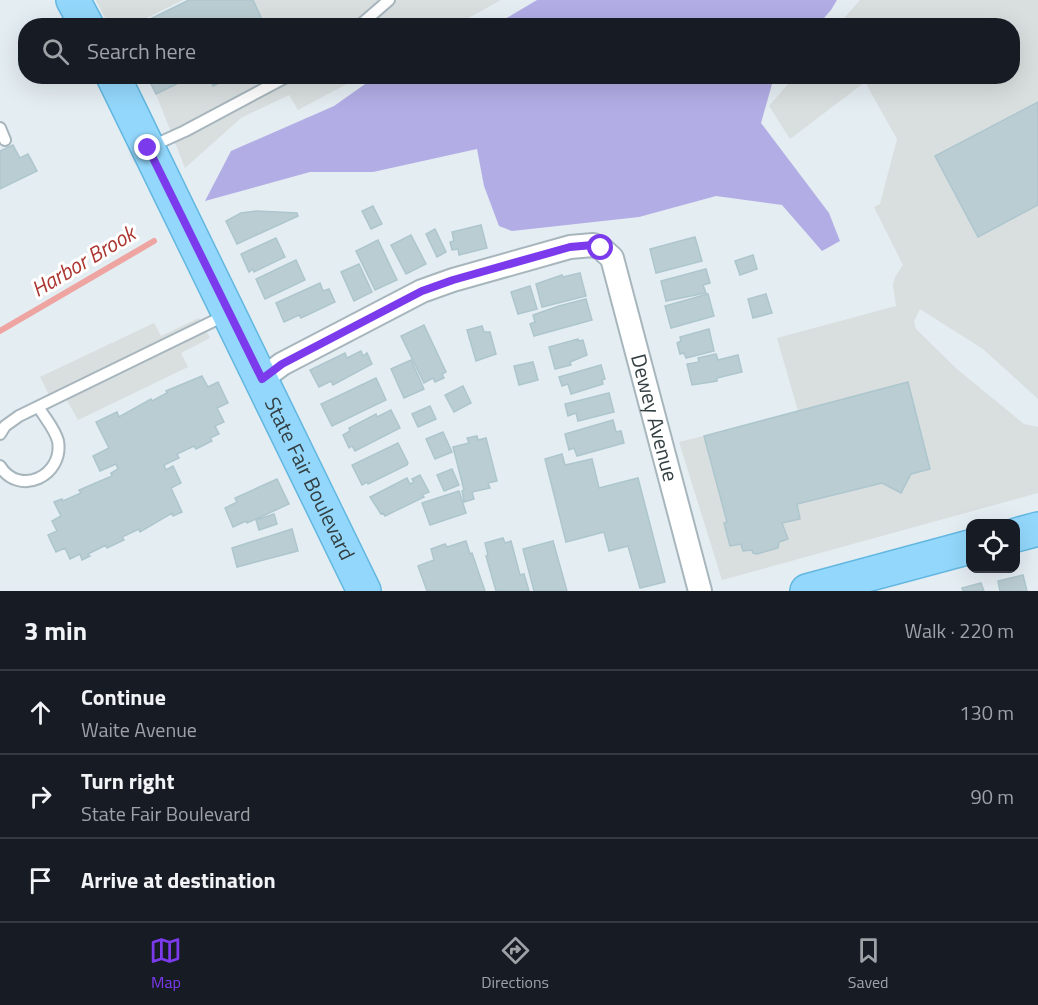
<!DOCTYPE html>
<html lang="en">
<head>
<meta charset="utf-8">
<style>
	:root { --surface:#171b24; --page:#20242c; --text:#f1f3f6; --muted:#9ea1a6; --line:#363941; --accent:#7c3aed }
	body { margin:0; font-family:"Titillium Web",sans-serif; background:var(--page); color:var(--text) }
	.controls { position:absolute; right:18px; bottom:18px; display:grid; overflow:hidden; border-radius:12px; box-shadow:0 6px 24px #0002 }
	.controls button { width:54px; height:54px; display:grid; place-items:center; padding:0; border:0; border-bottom:2px solid var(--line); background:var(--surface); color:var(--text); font:30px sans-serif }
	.stop { position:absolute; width:18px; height:18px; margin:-14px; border:4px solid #7c3aed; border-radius:50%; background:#fff }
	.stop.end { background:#7c3aed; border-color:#fff; box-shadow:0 2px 6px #0008 }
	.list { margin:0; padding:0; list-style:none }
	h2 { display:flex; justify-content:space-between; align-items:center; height:78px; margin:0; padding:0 24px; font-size:26px }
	h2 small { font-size:20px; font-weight:400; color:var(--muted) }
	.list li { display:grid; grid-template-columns:39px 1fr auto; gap:18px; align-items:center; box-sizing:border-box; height:84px; padding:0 24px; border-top:2px solid var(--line) }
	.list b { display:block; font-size:22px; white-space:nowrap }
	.list p { margin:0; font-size:20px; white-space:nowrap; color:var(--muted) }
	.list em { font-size:20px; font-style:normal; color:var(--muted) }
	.icon { flex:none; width:33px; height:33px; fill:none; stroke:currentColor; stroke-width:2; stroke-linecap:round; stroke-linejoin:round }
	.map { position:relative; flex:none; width:1038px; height:591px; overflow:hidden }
	.search { position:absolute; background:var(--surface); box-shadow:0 6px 24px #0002; left:18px; right:18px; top:18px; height:66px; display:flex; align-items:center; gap:15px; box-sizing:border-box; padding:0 21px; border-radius:24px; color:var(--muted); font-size:22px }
	.sheet { height:330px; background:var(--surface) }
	nav { display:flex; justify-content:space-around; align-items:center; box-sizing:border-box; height:84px; border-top:2px solid var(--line); background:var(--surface); font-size:16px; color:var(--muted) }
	nav a { display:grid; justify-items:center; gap:3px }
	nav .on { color:var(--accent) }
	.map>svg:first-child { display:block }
	.green { fill:#b2ade5 }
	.parking { fill:#d9dedf }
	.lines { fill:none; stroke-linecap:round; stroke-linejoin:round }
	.stream { stroke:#eea4a1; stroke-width:6 }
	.building { fill:#bacdd3; stroke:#adc6cd; stroke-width:1.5 }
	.lane-casing { stroke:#a7b6bd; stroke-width:14 }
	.street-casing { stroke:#a7b6bd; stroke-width:26 }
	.primary-casing { stroke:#63b7e0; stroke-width:36 }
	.lane { stroke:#fff; stroke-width:10 }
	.street { stroke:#fff; stroke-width:22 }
	.primary { stroke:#93d8fc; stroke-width:33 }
	.route { stroke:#7c3aed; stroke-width:8 }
	.labels { text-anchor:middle; stroke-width:6; stroke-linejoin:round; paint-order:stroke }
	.street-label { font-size:21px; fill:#344043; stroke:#fff }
	.water-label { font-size:22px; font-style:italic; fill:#ac3731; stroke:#fff }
</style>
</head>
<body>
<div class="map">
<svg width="1038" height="591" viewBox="0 0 1038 591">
	<rect width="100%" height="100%" fill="#e4edf2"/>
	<!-- green -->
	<g class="green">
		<polygon points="537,0 837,0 831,10 818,25 495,25"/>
		<polygon points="409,77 774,77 761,123 829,213 840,241 822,251 782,205 716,196 639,217 512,231 499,226 484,186 477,149 373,172 310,172 205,201 231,151 334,106 368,82 405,79"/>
	</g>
	<!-- parking -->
	<g class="parking">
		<polygon points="96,0 183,0 132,25 109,26"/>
		<polygon points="253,0 501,0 454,26 265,25"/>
		<polygon points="860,0 1038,0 1038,102 935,157 978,237 1038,205 1038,399 983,349 920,309 914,321 916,329 958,370 1024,424 1038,427 1038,493 722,580 679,442 704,436 727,522 724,523 730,546 741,544 757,554 778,548 779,542 787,539 782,523 797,504 882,483 900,493 911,474 930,469 908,383 798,411 777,338 896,306 893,285 895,277 903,265 874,207 880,204 897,139 865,82 790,139 769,106 794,77 1012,76 1012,26 838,25"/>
		<polygon points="193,77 208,77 213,86 232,77 360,77 298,110 289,95 241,118 185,168 156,94"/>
		<polygon points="199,318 210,338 181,353 188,367 78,420 64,395 52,401 40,377 154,323 161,336"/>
	</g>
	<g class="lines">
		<!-- stream -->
		<polyline class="stream" points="0,331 154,241"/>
	</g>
	<!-- building -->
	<g class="building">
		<polygon points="189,0 253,0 265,26 136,26"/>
		<polygon points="147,76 193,76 156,94"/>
		<polygon points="208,76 232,76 232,77 213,86"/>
		<polygon points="1038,102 1038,205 978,237 935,156"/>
		<polygon points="13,145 20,158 28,154 37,171 0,189 0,151"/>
		<polygon points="373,206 382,224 371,229 362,211"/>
		<polygon points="257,211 297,213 298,216 237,244 226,221 241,213"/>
		<polygon points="481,225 487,248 459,255 458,249 452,250 450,242 454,241 452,232"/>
		<polygon points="435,229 446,252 437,257 426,234"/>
		<polygon points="411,235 426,264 406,274 391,245"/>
		<polygon points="695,237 702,261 656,273 650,249"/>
		<polygon points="276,238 285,257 254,272 253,269 249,272 241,254"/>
		<polygon points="378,240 397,280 375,290 356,251"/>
		<polygon points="753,255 757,269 740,275 735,261"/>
		<polygon points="296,260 305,280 265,299 256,279"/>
		<polygon points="359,264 372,292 354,301 341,272"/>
		<polygon points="706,269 710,283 703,285 706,293 666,301 661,281"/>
		<polygon points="580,273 586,296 542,307 536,284 562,275 563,277"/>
		<polygon points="320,283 323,291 329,289 335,302 301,318 299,315 284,322 276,303"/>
		<polygon points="530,286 537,309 518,314 511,292"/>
		<polygon points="708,294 714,316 671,328 665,306"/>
		<polygon points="766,294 772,313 753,318 748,299"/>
		<polygon points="586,299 592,320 534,336 530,324 535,322 533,315 559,306"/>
		<polygon points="424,325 446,372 442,374 444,378 435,382 433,378 424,383 401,336"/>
		<polygon points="482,326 484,332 490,332 496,354 476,361 467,330"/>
		<polygon points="709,329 714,351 686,358 684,353 680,354 677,343 681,341 680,337"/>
		<polygon points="578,339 578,341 583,340 587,355 570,362 571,365 555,369 549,347"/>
		<polygon points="361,351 363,356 367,353 372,364 333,385 331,381 319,387 310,370 345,353 347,358"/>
		<polygon points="716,354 718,360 738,355 742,372 717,378 717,381 692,385 687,364 699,362 698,358"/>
		<polygon points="411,360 424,389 404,398 391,369"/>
		<polygon points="533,362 538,380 519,385 514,366"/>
		<polygon points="601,365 605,379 602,380 603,384 571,394 568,384 562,386 559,377"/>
		<polygon points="202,376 208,387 218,382 228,403 217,408 224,422 215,426 219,434 210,438 212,441 196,449 194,446 177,454 179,458 164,465 166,470 173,466 181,483 171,488 182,512 173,516 172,513 140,532 139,529 122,537 124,540 107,548 106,545 88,554 90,556 82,560 80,554 70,559 65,548 56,552 48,535 57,531 52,521 61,516 54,502 62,499 63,501 81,493 79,490 112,476 111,473 118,469 116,464 100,471 93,456 109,448 96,422 117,412 119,417 151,399 152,401 167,393 166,391"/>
		<polygon points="376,378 386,400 332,426 321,404"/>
		<polygon points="908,382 930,469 911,474 901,493 882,483 797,504 800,519 782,523 788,539 779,542 778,548 757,554 753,553 752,550 743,551 741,544 730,546 724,523 727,522 704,436"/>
		<polygon points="463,386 471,403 454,412 445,395"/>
		<polygon points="609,393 614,412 578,421 576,413 568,416 565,404"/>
		<polygon points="430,406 436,419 418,427 412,414"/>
		<polygon points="391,410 400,428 355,451 352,446 349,448 343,435 350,431 349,428 376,414 377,417"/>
		<polygon points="613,420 616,432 621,431 624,443 577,456 574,448 569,450 565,434"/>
		<polygon points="443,432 452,452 435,459 426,439"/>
		<polygon points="477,436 478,440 486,438 497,481 488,483 490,488 472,492 474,499 464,502 462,491 464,490 453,447 469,443 467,438"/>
		<polygon points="398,443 408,463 407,465 368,484 367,482 362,485 352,465"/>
		<polygon points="562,454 565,465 592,459 599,488 638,478 665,582 640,588 628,546 609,551 604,532 566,542 545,459"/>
		<polygon points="452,469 459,485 444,491 437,475"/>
		<polygon points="420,475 429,492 422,495 424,497 385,516 383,513 381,514 370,497 407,478 410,484 414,482 412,479"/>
		<polygon points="277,479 289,504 247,523 246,521 233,527 225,508 237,502 235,498"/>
		<polygon points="459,491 466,513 430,525 422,503"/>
		<polygon points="274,514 277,524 259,530 256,520"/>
		<polygon points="292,529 298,551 237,567 232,548"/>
		<polygon points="503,538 505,543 511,541 520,575 524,574 529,591 496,591 486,556 488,555 485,543"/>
		<polygon points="466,541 470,554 472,553 485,591 427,591 418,566 434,560 431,549 445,544 447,547"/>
		<polygon points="553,541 567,591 534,591 523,549"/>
		<polygon points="1023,575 1027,591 1000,591 998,581"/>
		<polygon points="981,583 984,591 963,591 962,588"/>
	</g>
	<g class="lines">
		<!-- lane casing -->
		<g class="lane-casing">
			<g id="lane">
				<polyline points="359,26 389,0"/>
				<polyline points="0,128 5,140"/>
				<polyline points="152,146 185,131 288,76"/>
				<polyline points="0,434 5,426 19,416 226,315"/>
				<path d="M 0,466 C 19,497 64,476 58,441 C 55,429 45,418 39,408"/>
			</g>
		</g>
		<!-- street casing -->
		<g class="street-casing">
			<g id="street">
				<path id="s1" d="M 262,379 L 282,364 L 422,291 L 453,280 L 570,247 L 593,245 L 601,248 L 612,258 L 700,591"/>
			</g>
		</g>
		<!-- primary casing -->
		<g class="primary-casing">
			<g id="primary">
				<polyline points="73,0 87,26"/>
				<path id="s2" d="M 113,76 L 364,591"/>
				<polyline points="1016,535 1038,529"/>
				<polyline points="807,591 970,547"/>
			</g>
		</g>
		<!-- lane -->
		<use href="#lane" class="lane"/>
		<!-- street -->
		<use href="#street" class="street"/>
		<!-- primary -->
		<use href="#primary" class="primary"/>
	</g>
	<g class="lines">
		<!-- route -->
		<polyline class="route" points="148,148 262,379 282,364 422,291 453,280 570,247 593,245 601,248"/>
	</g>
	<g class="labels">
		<!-- street labels -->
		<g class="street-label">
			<text dy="7" stroke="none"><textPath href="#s1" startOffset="549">Dewey Avenue</textPath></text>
			<text dy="7" stroke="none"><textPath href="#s2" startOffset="448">State Fair Boulevard</textPath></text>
		</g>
		<!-- water labels -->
		<g class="water-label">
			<text transform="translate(83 261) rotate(-31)" y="8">Harbor Brook</text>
		</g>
	</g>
</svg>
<div class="controls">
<button><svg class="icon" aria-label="locate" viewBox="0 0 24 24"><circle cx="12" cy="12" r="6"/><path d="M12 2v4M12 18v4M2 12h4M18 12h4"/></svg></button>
</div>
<div class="stop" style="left:601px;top:248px"></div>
<div class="stop end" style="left:148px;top:148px"></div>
<div class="search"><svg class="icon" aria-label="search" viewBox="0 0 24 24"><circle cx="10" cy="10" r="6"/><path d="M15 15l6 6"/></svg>Search here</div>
</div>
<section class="sheet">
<h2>3 min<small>Walk · 220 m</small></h2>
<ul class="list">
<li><svg class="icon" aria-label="ahead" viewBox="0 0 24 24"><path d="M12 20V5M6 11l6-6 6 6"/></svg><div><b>Continue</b><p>Waite Avenue</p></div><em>130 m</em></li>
<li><svg class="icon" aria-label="right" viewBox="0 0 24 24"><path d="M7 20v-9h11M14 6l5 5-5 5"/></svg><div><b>Turn right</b><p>State Fair Boulevard</p></div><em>90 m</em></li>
<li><svg class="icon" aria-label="arrive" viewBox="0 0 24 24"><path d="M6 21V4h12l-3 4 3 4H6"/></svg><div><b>Arrive at destination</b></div></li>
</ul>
</section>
<nav>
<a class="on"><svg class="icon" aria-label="map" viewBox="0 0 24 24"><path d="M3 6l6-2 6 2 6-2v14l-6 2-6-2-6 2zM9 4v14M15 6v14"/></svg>Map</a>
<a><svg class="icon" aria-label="directions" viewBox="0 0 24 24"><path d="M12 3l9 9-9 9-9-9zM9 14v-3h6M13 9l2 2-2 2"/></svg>Directions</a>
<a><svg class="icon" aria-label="saved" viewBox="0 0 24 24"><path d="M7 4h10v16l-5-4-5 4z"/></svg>Saved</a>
</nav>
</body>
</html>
